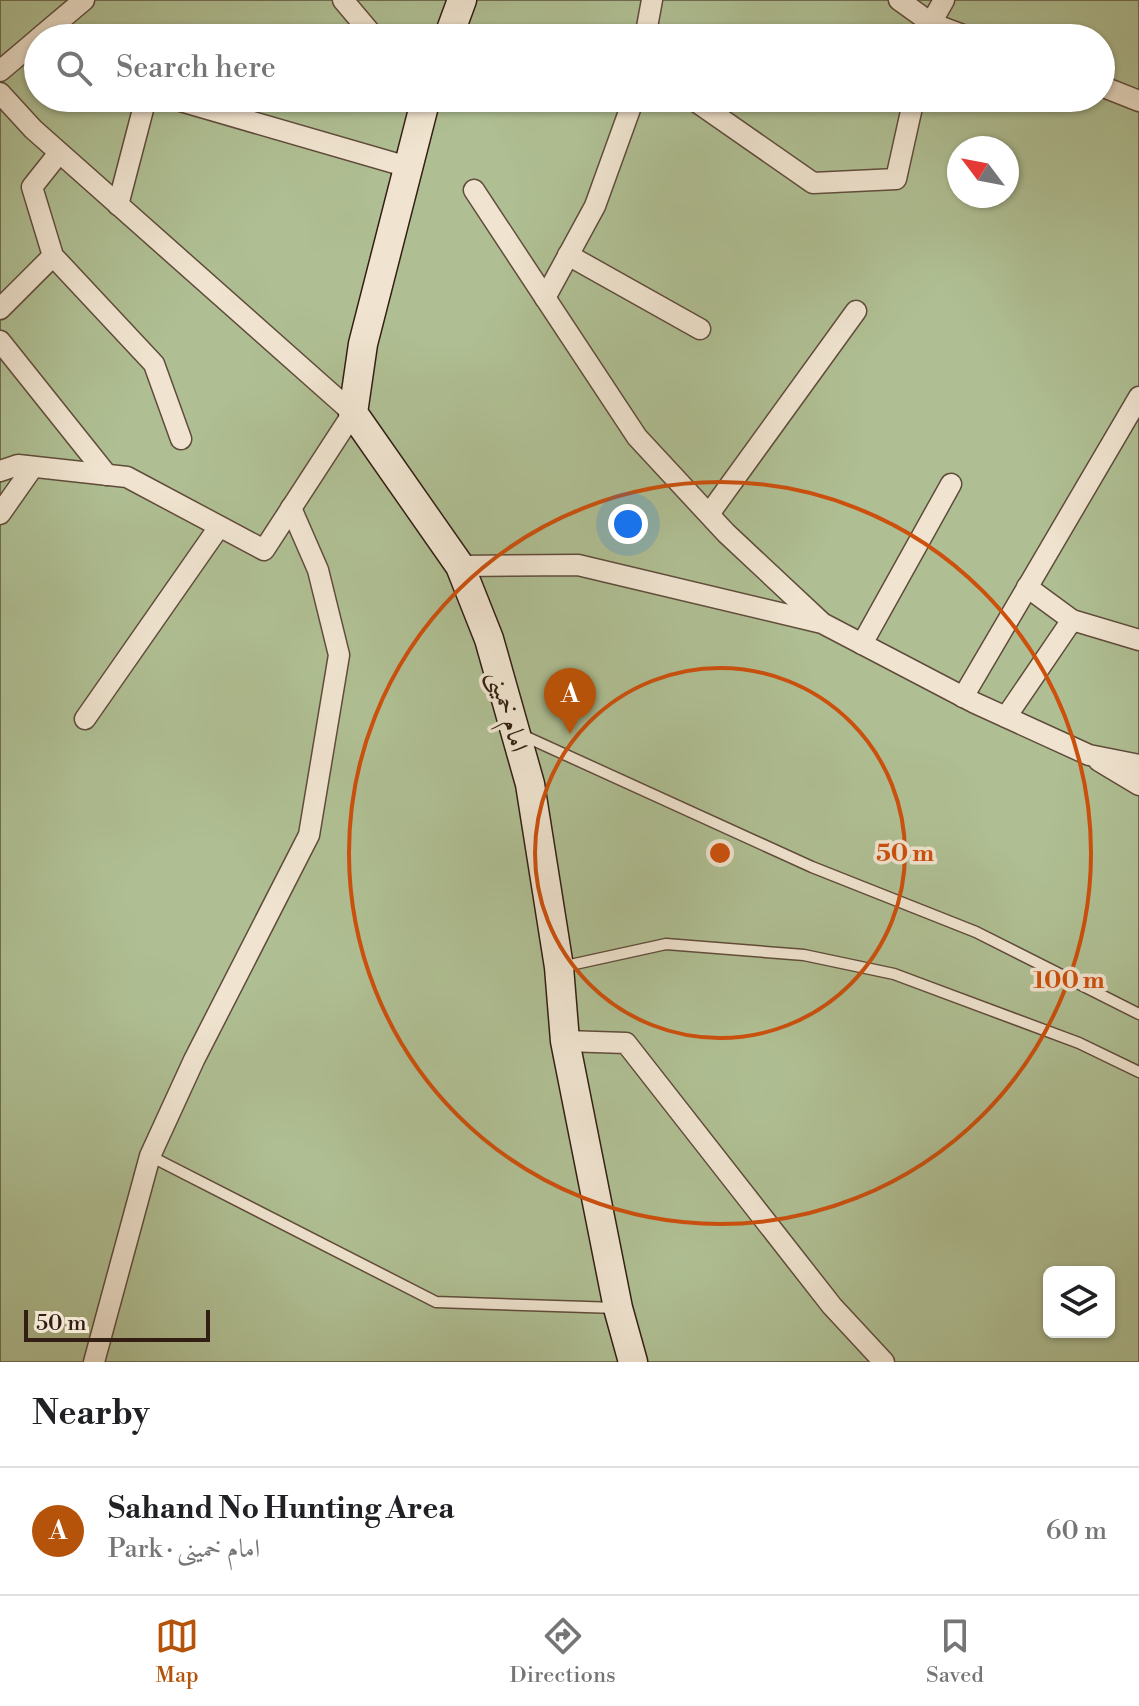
<!DOCTYPE html>
<html lang="en">
<head>
<meta charset="utf-8">
<style>
	:root { --surface:#fff; --page:#f6f6f6; --text:#202124; --muted:#757577; --line:#e0e0e0; --accent:#b45309 }
	body { margin:0; font-family:"Libre Bodoni",Amiri,serif; background:var(--page); color:var(--text) }
	.controls { position:absolute; right:24px; bottom:24px; display:grid; overflow:hidden; border-radius:12px; box-shadow:0 2px 6px #0004 }
	.controls button { width:72px; height:72px; display:grid; place-items:center; padding:0; border:0; border-bottom:2px solid var(--line); background:var(--surface); color:var(--text); font:40px sans-serif }
	.compass { position:absolute; left:947px; top:136px; width:72px; height:72px; border-radius:50%; background:var(--surface); box-shadow:0 2px 6px #0004; rotate:302deg }
	.scale { position:absolute; left:24px; bottom:20px; width:186px; box-sizing:border-box; padding-left:8px; border:4px solid #321e12; border-top:0; font-size:22px; line-height:28px; white-space:nowrap; color:#321e12; -webkit-text-stroke:6px #f0e4d0; paint-order:stroke }
	.you { position:absolute; left:628px; top:524px; width:28px; height:28px; margin:-20px; border:6px solid #fff; border-radius:50%; background:#1a73e8; box-shadow:0 0 0 12px #1a73e833 }
	.badge { display:grid; place-items:center; width:52px; height:52px; border-radius:50%; background:var(--accent); color:#fff; font-size:26px; font-weight:700 }
	.pin { position:absolute; translate:-50% -66px; filter:drop-shadow(0 2px 4px #0008) }
	.pin::after { content:''; position:absolute; top:42px; width:28px; height:24px; background:inherit; clip-path:polygon(0 0,100% 0,50% 100%) }
	.list { margin:0; padding:0; list-style:none }
	h2 { display:flex; justify-content:space-between; align-items:center; height:104px; margin:0; padding:0 32px; font-size:34px }
	h2 small { font-size:26px; font-weight:400; color:var(--muted) }
	.list li { display:grid; grid-template-columns:52px 1fr auto; gap:24px; align-items:center; box-sizing:border-box; height:128px; padding:0 32px; border-top:2px solid var(--line) }
	.list b { display:block; font-size:30px; white-space:nowrap }
	.list p { margin:0; font-size:26px; white-space:nowrap; color:var(--muted) }
	.list em { font-size:26px; font-style:normal; color:var(--muted) }
	.icon { flex:none; width:44px; height:44px; fill:none; stroke:currentColor; stroke-width:2; stroke-linecap:round; stroke-linejoin:round }
	.map { position:relative; flex:none; width:1139px; height:1362px; overflow:hidden }
	.search { position:absolute; background:var(--surface); box-shadow:0 2px 6px #0004; left:24px; right:24px; top:24px; height:88px; display:flex; align-items:center; gap:20px; box-sizing:border-box; padding:0 28px; border-radius:44px; color:var(--muted); font-size:30px }
	.sheet { height:232px; background:var(--surface) }
	nav { display:flex; justify-content:space-around; align-items:center; box-sizing:border-box; height:112px; border-top:2px solid var(--line); background:var(--surface); font-size:22px; color:var(--muted) }
	nav a { display:grid; justify-items:center; gap:4px }
	nav .on { color:var(--accent) }
	.map>svg:first-child { display:block }
	.green { fill:#afbf93; stroke:#706e52; stroke-width:2; fill-rule:evenodd }
	.lines { fill:none; stroke-linecap:round; stroke-linejoin:round }
	.lane-casing { stroke:#604c3b; stroke-width:13 }
	.street-casing { stroke:#604c3b; stroke-width:23 }
	.secondary-casing { stroke:#321e12; stroke-width:31 }
	.lane { stroke:#f0e4d0; stroke-width:10 }
	.street { stroke:#f0e4d0; stroke-width:20 }
	.secondary { stroke:#f0e4d0; stroke-width:28 }
	.ring { fill:none; stroke:#cd500d; stroke-width:4 }
	.labels { text-anchor:middle; stroke-width:7; stroke-linejoin:round; paint-order:stroke }
	.street-label { font-size:26px; fill:#321e12; stroke:#f0e4d0 }
	.centre { fill:#cd500d; stroke:#f0e4d0; stroke-width:4 }
	.ring-label { font-size:24px; text-anchor:middle; font-weight:bold; fill:#cd500d; stroke:#f0e4d0; stroke-width:7; stroke-linejoin:round; paint-order:stroke }
</style>
</head>
<body>
<div class="map">
<svg width="1139" height="1362" viewBox="0 0 1139 1362">
	<rect width="100%" height="100%" fill="#e8d6b6"/>
	<filter id="stains"><feTurbulence type="fractalNoise" baseFrequency=".0025" numOctaves="4"/><feColorMatrix values="0 0 0 0 .2 0 0 0 0 .09 0 0 0 0 .02 0 0 0 .5 -.17"/></filter>
	<radialGradient id="worn" r=".72"><stop offset=".6" stop-color="#630" stop-opacity="0"/><stop offset="1" stop-color="#630" stop-opacity=".3"/></radialGradient>
	<!-- green -->
	<path class="green" d="M 0,0 L 1139,0 L 1139,1362 L 0,1362 ZM 38,38 L 1101,38 L 1101,98 L 38,98 ZM 959,148 L 1007,148 L 1007,196 L 959,196 ZM 1049,1272 L 1109,1272 L 1109,1332 L 1049,1332 Z"/>
	<g class="lines">
		<!-- lane casing -->
		<g class="lane-casing">
			<g id="lane">
				<polyline points="522,735 812,867 976,932 1139,1014"/>
				<polyline points="561,967 666,944 804,955 894,974 1079,1043 1139,1072"/>
				<polyline points="150,1156 436,1302 617,1308"/>
			</g>
		</g>
		<!-- street casing -->
		<g class="street-casing">
			<g id="street">
				<polyline points="343,0 375,38"/>
				<polyline points="899,0 931,23 971,38"/>
				<polyline points="39,38 84,0"/>
				<polyline points="645,38 652,0"/>
				<polyline points="927,38 931,23 944,0"/>
				<polyline points="0,71 38,39"/>
				<polyline points="1101,86 1139,101"/>
				<polyline points="0,93 33,129 353,413 264,550 127,477 18,465 0,471"/>
				<polyline points="170,98 408,167"/>
				<polyline points="691,98 813,183 896,179 914,98"/>
				<polyline points="59,153 32,187 53,256 154,364 181,439"/>
				<polyline points="474,190 637,437 726,533 820,621"/>
				<polyline points="118,205 146,98"/>
				<polyline points="568,255 700,329"/>
				<polyline points="545,298 595,206 634,98"/>
				<polyline points="0,309 53,256"/>
				<polyline points="0,341 107,475"/>
				<polyline points="0,514 33,467"/>
				<polyline points="709,514 856,311"/>
				<polyline points="460,566 578,565 822,623 975,703 1089,755 1139,765"/>
				<polyline points="1027,587 1072,620 1139,640"/>
				<polyline points="862,644 951,484"/>
				<polyline points="963,697 1139,397"/>
				<polyline points="1006,717 1072,620"/>
				<polyline points="85,719 219,527"/>
				<polyline points="1099,761 1139,785"/>
				<polyline points="565,1041 626,1043 832,1306 884,1362"/>
				<polyline points="94,1362 150,1156 194,1060 309,835 339,655 318,570 291,508"/>
			</g>
		</g>
		<!-- secondary casing -->
		<g class="secondary-casing">
			<g id="secondary">
				<polyline points="448,38 462,0"/>
				<polyline points="426,98 363,344 353,413 460,566 489,639 530,784 559,967 565,1041 618,1308 633,1362"/>
			</g>
		</g>
		<!-- lane -->
		<use href="#lane" class="lane"/>
		<!-- street -->
		<use href="#street" class="street"/>
		<!-- secondary -->
		<use href="#secondary" class="secondary"/>
	</g>
	<!-- distance rings -->
	<g class="ring">
		<circle cx="720" cy="853" r="185"/>
		<circle cx="720" cy="853" r="371"/>
	</g>
	<g class="labels">
		<!-- street labels -->
		<g class="street-label">
			<text transform="translate(509 711) rotate(74)" y="9">امام خمینی</text>
		</g>
	</g>
	<circle cx="720" cy="853" r="12" class="centre"/>
	<g class="ring-label">
		<text x="905" y="861">50 m</text>
		<text x="1069" y="988">100 m</text>
	</g>
	<rect width="100%" height="100%" filter="url(#stains)"/>
	<rect width="100%" height="100%" fill="url(#worn)"/>
</svg>
<div class="controls">
<button><svg class="icon" aria-label="layers" viewBox="0 0 24 24"><path d="M12 4l9 5-9 5-9-5zM3 14l9 5 9-5"/></svg></button>
</div>
<svg class="compass" viewBox="-18 -18 36 36"><path d="M0-13l5 13h-10z" fill="#e53935"/><path d="M0 13l5-13h-10z" fill="#757577"/></svg>
<div class="scale">50 m</div>
<div class="you"></div>
<div class="pin badge" style="left:570px;top:734px">A</div>
<div class="search"><svg class="icon" aria-label="search" viewBox="0 0 24 24"><circle cx="10" cy="10" r="6"/><path d="M15 15l6 6"/></svg>Search here</div>
</div>
<section class="sheet">
<h2>Nearby<small></small></h2>
<ul class="list">
<li><span class="badge">A</span><div><b>Sahand No Hunting Area</b><p>Park · امام خمینی</p></div><em>60 m</em></li>
</ul>
</section>
<nav>
<a class="on"><svg class="icon" aria-label="map" viewBox="0 0 24 24"><path d="M3 6l6-2 6 2 6-2v14l-6 2-6-2-6 2zM9 4v14M15 6v14"/></svg>Map</a>
<a><svg class="icon" aria-label="directions" viewBox="0 0 24 24"><path d="M12 3l9 9-9 9-9-9zM9 14v-3h6M13 9l2 2-2 2"/></svg>Directions</a>
<a><svg class="icon" aria-label="saved" viewBox="0 0 24 24"><path d="M7 4h10v16l-5-4-5 4z"/></svg>Saved</a>
</nav>
</body>
</html>
